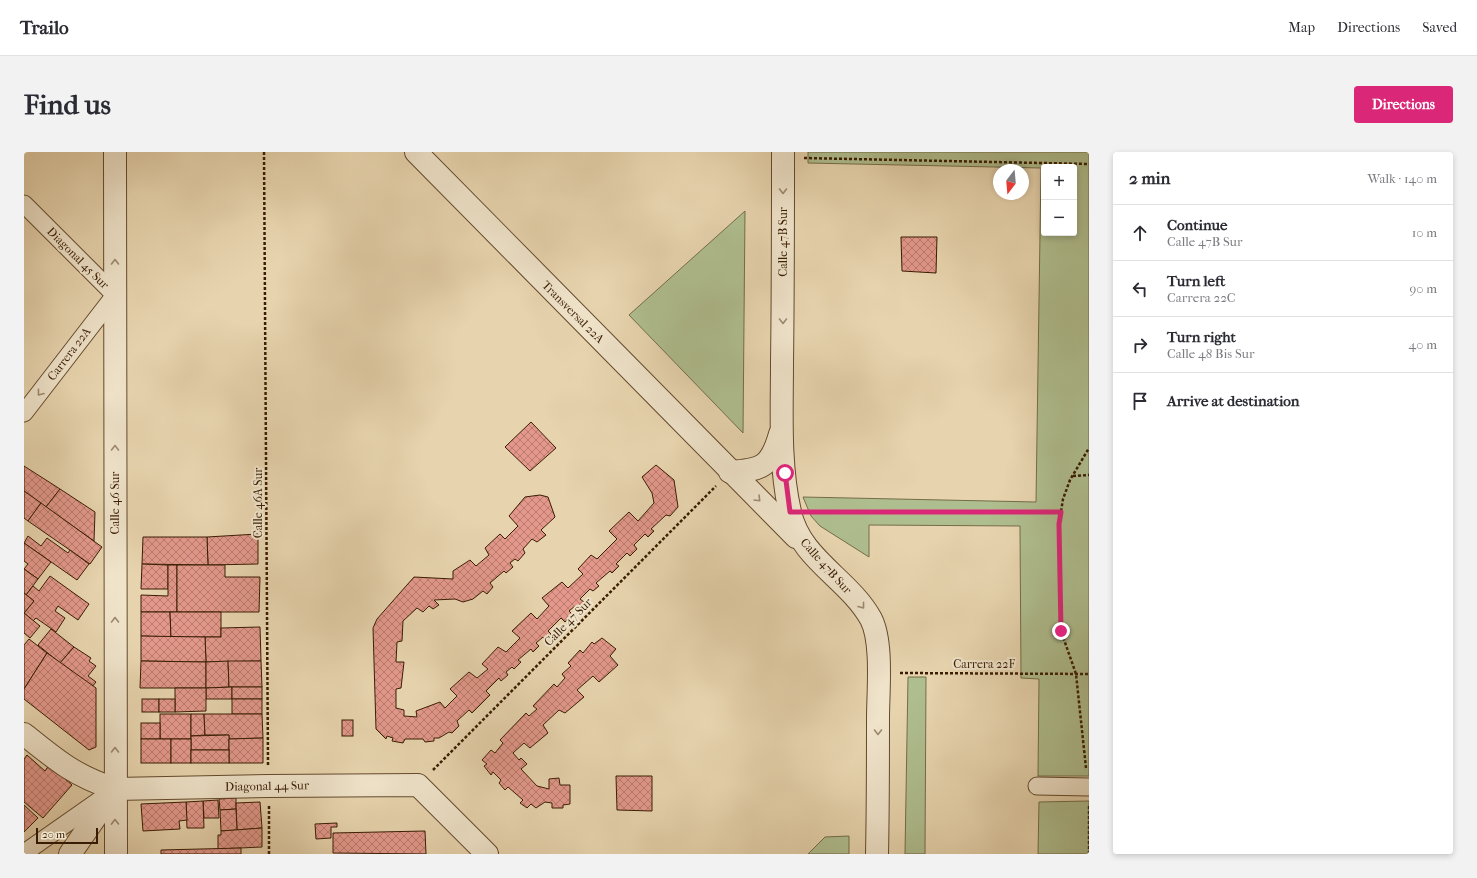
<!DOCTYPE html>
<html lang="en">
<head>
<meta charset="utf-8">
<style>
	:root { --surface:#fff; --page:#f2f2f3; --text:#2b2b33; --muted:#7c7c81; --line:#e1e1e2; --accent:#db2777 }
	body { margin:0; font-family:"IM FELL French Canon",serif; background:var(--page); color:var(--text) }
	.controls { position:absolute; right:12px; top:12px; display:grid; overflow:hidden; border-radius:4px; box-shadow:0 2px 6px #0003 }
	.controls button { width:36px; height:36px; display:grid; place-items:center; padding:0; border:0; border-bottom:1px solid var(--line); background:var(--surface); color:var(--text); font:20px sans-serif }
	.compass { position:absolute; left:969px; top:12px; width:36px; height:36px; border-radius:50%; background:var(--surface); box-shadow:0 2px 6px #0003; rotate:196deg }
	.scale { position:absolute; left:12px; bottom:10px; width:62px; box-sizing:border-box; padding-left:4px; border:2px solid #391c02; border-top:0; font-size:11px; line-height:14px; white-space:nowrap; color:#391c02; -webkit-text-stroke:3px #efe3ca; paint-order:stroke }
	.stop { position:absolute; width:12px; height:12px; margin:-9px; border:3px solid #db2777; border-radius:50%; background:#fff }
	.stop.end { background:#db2777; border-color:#fff; box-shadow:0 1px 4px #0008 }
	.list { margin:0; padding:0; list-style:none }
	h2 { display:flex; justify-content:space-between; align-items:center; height:52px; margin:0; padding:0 16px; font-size:17px }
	h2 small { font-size:13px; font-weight:400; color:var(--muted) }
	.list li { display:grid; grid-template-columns:26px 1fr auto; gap:12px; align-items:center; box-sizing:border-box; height:56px; padding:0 16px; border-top:1px solid var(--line) }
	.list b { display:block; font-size:15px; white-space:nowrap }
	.list p { margin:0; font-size:13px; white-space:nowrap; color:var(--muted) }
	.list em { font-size:13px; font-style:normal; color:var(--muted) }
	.icon { flex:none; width:22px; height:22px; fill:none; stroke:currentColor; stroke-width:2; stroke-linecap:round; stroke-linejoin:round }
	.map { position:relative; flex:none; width:1065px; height:702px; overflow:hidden; border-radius:4px }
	header { display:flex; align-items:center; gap:24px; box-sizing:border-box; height:56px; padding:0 20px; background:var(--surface); border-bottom:1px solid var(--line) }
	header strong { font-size:19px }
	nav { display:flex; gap:22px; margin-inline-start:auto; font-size:14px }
	.intro { display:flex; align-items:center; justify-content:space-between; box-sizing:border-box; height:96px; padding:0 24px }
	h1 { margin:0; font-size:28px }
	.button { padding:10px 18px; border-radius:4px; background:var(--accent); color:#fff; font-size:14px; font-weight:700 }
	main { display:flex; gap:24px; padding:0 24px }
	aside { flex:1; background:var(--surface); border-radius:4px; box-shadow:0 2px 6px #0003 }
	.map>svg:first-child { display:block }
	.green { fill:#afbe8f; stroke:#746d48; fill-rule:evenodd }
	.building { fill:url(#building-cross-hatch); stroke:#391c02 }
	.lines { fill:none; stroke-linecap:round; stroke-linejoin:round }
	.minor-casing { stroke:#644a2d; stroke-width:19 }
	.tertiary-casing { stroke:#644a2d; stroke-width:24 }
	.path { stroke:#391c02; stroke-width:2.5; stroke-dasharray:3 2; stroke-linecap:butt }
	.minor { stroke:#efe3ca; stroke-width:17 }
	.tertiary { stroke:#efe3ca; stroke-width:22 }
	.oneway { stroke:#9d8970 }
	.route { stroke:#db2777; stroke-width:5 }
	.labels { text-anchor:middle; stroke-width:4; stroke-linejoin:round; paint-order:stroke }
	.street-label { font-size:12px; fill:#391c02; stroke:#efe3ca }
</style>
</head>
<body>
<header>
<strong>Trailo</strong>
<nav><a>Map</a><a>Directions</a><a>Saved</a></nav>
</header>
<div class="intro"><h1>Find us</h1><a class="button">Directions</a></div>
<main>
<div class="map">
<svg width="1065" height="702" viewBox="0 0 1065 702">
	<defs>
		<pattern id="building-cross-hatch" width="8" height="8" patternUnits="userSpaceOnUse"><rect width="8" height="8" fill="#e3988b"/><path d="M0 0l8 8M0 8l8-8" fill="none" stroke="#b97b6f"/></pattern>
	</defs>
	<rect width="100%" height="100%" fill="#e7d4ae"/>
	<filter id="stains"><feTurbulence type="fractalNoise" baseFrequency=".005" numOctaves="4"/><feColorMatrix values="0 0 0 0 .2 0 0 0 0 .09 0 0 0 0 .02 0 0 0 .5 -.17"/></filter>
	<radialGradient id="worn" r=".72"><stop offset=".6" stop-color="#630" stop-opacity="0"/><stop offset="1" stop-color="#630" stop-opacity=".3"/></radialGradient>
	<!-- green -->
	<g class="green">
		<path d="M 784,0 L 1065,0 L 1065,624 L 1014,624 L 1015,527 L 997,526 L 996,374 L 845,373 L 845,405 L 796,374 L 787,364 L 779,345 L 1012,350 L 1017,16 L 784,11 ZM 1020,15 L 1050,15 L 1050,81 L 1020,81 Z"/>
		<polygon points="721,59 719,281 605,163"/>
		<polygon points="884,525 902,525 901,702 881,702"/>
		<polygon points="1065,649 1065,702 1014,702 1015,650"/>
		<polygon points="825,684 825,702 784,702 801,685"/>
	</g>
	<!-- building -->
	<g class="building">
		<polygon points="877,85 913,85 912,121 878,119"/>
		<polygon points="507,270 532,296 506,319 481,295"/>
		<polygon points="632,313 650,328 654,355 646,364 642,363 627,377 630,379 624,385 621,382 610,393 613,397 606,404 603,401 592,412 595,414 588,421 586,419 572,431 575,434 569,439 566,437 556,447 560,450 553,457 551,454 545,459 548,462 541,470 537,466 524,479 527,482 521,488 519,485 512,491 515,494 509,500 507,497 494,508 497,510 490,517 488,515 482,520 484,523 477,529 475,526 462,539 466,543 448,561 445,558 433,569 435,574 428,581 425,580 415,586 410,586 410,589 401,590 399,587 381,587 379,591 368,589 369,586 363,584 362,587 352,577 349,476 353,467 390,425 429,427 429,419 446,408 452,414 465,403 461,396 476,382 481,387 494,374 485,364 501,345 516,343 524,345 531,365 517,378 522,383 513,390 508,387 499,397 501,401 494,409 491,407 486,411 489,415 482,421 480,419 466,431 469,435 463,442 459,439 449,447 439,450 431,447 410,448 415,453 409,457 405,454 399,460 393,456 379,469 378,489 373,490 372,510 380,510 377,536 372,537 372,556 380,558 380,564 393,565 392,559 416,550 421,556 433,544 426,537 445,520 453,526 464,517 458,512 474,495 482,500 496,486 488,479 507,461 513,467 525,454 518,446 538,430 544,436 559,422 554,417 567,403 573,407 593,387 585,379 605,360 614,369 630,351 628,341 618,325"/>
		<polygon points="0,314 36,337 22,355 0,339"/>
		<polygon points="36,337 71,360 70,389 22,355"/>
		<polygon points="0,339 17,351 4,369 0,366"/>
		<polygon points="17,351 78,395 66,412 4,369"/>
		<polygon points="234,382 234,412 184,413 183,385"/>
		<polygon points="4,384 17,394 23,386 44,401 46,398 65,412 53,428 0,391"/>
		<polygon points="119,385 183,385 184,413 118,412"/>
		<polygon points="0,391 27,410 14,427 0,417 4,412 0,409"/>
		<polygon points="118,412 144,413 144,437 117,437"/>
		<polygon points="144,413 153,413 153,460 117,460 117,443 144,444"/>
		<polygon points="153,413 201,413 201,425 236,425 235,460 153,460"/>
		<polygon points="0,417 14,427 2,443 0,441"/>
		<polygon points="26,424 65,452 54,468 34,454 31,459 41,466 32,480 12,466 9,469 0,461 10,449 2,443 9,434 15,439"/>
		<polygon points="0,441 10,449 0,461 16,474 6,486 0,481"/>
		<polygon points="117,460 146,460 147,485 117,484"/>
		<polygon points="146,460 197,460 197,485 147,485"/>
		<polygon points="236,475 237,509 182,510 181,485 197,485 197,476"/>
		<polygon points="27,477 50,495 36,511 14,493"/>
		<polygon points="117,484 181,485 182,510 117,509"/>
		<polygon points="578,486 592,497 586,504 594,513 575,530 569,524 553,538 560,545 541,561 535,558 519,573 524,581 506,596 500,591 489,601 495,608 497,606 503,612 497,617 513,634 525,637 525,627 535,626 536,633 546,633 546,652 539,653 539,656 528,656 528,651 521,650 512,656 507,652 503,656 496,651 499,648 484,635 481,638 475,631 477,628 469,620 467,623 460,614 463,612 458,608 467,598 471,601 479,591 476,588 502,561 505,564 513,557 509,554 530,532 533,535 541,526 538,522 547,514 544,511 556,498 559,501 568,490 570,492"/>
		<polygon points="5,487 23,501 0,537 0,493"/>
		<polygon points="50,495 67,506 65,509 72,514 64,524 72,530 68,535 36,511"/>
		<polygon points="23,501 72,536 72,595 65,598 0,547 0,537"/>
		<polygon points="117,509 182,510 182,536 116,536"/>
		<polygon points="204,509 205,535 182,536 182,510"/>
		<polygon points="204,509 237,509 238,535 205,535"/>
		<polygon points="208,535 208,547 182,547 182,536"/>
		<rect x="208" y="535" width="30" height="12"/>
		<polygon points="151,536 182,536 182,559 151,560"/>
		<rect x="118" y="547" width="17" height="13"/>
		<rect x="135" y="547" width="16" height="13"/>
		<rect x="208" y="547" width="30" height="15"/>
		<rect x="136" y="562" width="31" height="25"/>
		<polygon points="167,562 180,562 181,583 167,584"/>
		<polygon points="180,562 238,562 239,586 205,587 205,583 181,583"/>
		<rect x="318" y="568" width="11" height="16"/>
		<rect x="117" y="571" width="19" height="16"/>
		<polygon points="205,583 205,598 167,598 167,584"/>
		<polygon points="239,586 239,611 205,611 205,587"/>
		<rect x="117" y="587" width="30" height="24"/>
		<rect x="147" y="587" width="20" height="24"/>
		<rect x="167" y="598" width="38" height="13"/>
		<polygon points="3,603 21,619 25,613 48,633 19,666 0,650 0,607"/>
		<polygon points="592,624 628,624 628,659 593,658"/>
		<polygon points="212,646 212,657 196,658 195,647"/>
		<polygon points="194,648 195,666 180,666 179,649"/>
		<polygon points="179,649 180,676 163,676 162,650"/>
		<polygon points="162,650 163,668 155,669 156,677 119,679 117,652"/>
		<polygon points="236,650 238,676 213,678 212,651"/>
		<polygon points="0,653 14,666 0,680"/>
		<polygon points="212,657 213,678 197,679 196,658"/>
		<polygon points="313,671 313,675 307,675 307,686 292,687 291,672"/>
		<polygon points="238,676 238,695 194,697 194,683 197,683 197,679"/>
		<polygon points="401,679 402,702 309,701 309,681"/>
		<polygon points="217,696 217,702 137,702 137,698"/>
	</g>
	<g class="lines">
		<!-- minor casing -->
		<g class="minor-casing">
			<g id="minor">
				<polyline points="0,52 91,143 0,261"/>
				<polyline points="1013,634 1065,635"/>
				<polyline points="0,701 83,643"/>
			</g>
		</g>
		<!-- tertiary casing -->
		<g class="tertiary-casing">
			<g id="tertiary">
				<polyline points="91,0 92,702"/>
				<polyline points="392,0 772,385"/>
				<path d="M 759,0 C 759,70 759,140 758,210 C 758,259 755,312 766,360 C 776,407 825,427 847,467 C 859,490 854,540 854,566 C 854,611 854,657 853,702"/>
				<path d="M 706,320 C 739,318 747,314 756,282"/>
				<path d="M 0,582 C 32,608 51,624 91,637 L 245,634 L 394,633 L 463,702"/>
				<polyline points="46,702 91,637"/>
			</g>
		</g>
		<!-- path -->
		<g class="path">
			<polyline points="240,0 244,613"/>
			<polyline points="780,6 1065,12"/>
			<polyline points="1049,324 1065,323"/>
			<polyline points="787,360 1037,360"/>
			<polyline points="876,521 1065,522"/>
			<polyline points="1062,616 1052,522 1037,479 1035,372 1039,347 1046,328 1065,296"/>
			<polyline points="409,618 692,334"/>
			<polyline points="245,654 245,702"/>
			<polyline points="1065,702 1065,653"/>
		</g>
		<!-- minor -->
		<use href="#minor" class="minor"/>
		<!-- tertiary -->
		<use href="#tertiary" class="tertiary"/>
	</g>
	<!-- one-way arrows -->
	<defs><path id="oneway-chevron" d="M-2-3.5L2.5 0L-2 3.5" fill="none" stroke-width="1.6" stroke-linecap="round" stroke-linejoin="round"/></defs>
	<g class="oneway">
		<use href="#oneway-chevron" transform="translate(759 39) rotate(90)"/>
		<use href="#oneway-chevron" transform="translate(91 110) rotate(-90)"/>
		<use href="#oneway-chevron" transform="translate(759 169) rotate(90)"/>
		<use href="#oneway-chevron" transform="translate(16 241) rotate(128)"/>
		<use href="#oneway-chevron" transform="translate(91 296) rotate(-90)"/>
		<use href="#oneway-chevron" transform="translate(734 347) rotate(45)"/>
		<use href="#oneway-chevron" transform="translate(838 454) rotate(52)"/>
		<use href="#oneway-chevron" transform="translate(91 468) rotate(-90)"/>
		<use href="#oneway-chevron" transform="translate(854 580) rotate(90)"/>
		<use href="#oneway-chevron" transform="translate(91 598) rotate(-90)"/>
		<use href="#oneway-chevron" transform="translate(91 670) rotate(-91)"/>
	</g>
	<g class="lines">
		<!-- route -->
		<polyline class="route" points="761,321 766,360 1037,360 1035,372 1037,479"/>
	</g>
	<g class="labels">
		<!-- street labels -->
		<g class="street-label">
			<text transform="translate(759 90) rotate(-90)" y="4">Calle 47B Sur</text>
			<text transform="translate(54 106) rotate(45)" y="4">Diagonal 45 Sur</text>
			<text transform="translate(549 160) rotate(45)" y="4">Transversal 22A</text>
			<text transform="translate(45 202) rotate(-53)" y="4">Carrera 22A</text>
			<text transform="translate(91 351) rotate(-90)" y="4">Calle 46 Sur</text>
			<text transform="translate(234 351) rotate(-90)" y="4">Calle 46A Sur</text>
			<text transform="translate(802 414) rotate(48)" y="4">Calle 47B Sur</text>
			<text transform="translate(544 470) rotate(-45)" y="4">Calle 47 Sur</text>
			<text x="960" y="516">Carrera 22F</text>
			<text transform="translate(243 634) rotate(-1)" y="4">Diagonal 44 Sur</text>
		</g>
	</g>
	<rect width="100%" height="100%" filter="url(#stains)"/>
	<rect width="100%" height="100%" fill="url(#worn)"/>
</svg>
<div class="controls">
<button>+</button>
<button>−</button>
</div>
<svg class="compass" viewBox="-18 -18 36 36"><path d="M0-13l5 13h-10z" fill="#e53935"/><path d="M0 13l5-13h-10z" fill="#7c7c81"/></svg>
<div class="scale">20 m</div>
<div class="stop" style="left:761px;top:321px"></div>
<div class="stop end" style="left:1037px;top:479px"></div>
</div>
<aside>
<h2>2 min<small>Walk · 140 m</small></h2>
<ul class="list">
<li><svg class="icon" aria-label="ahead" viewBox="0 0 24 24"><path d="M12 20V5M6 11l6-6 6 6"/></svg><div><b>Continue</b><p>Calle 47B Sur</p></div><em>10 m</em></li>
<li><svg class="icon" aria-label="left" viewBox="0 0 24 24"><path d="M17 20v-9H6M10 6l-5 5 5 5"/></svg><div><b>Turn left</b><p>Carrera 22C</p></div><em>90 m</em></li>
<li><svg class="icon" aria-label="right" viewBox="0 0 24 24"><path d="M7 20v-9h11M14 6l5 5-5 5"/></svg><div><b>Turn right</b><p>Calle 48 Bis Sur</p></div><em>40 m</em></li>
<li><svg class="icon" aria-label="arrive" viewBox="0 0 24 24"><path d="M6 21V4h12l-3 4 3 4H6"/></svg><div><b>Arrive at destination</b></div></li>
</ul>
</aside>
</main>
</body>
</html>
